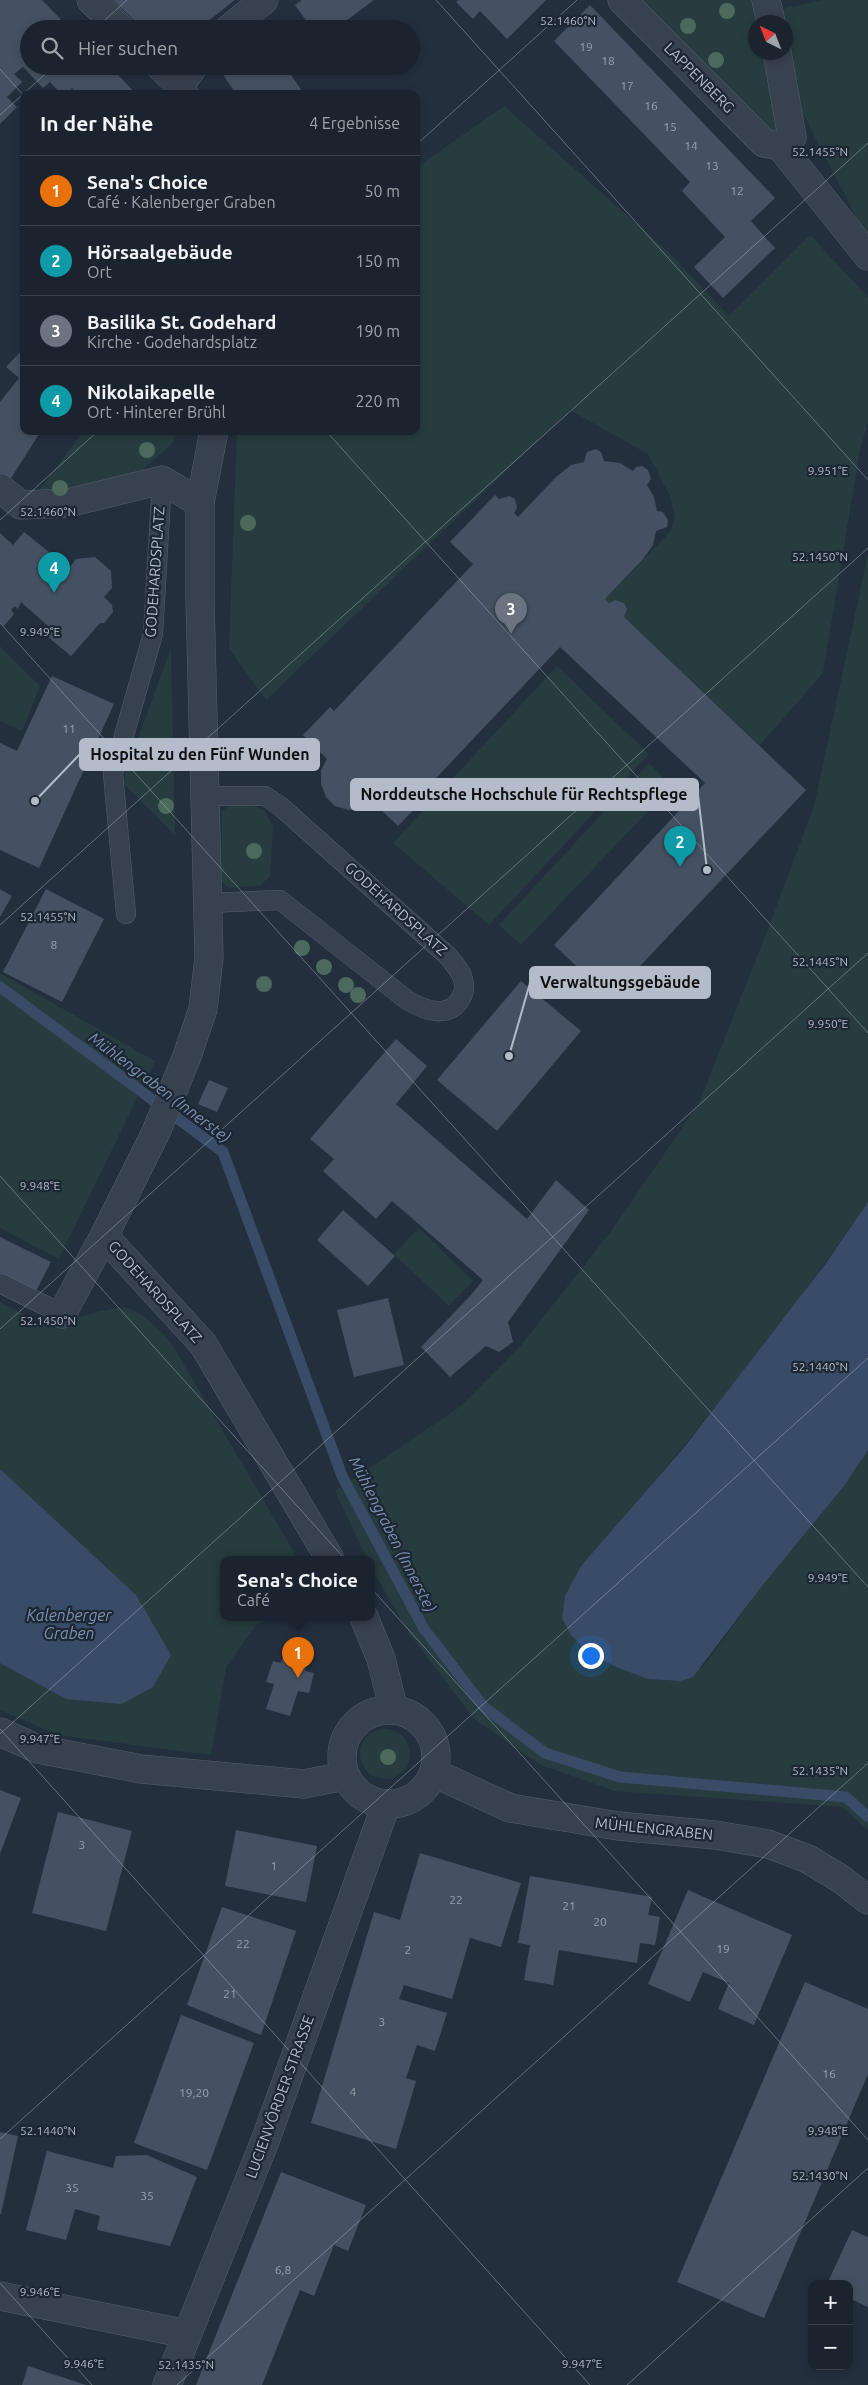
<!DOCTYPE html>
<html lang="de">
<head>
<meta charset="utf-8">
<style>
	:root { --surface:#1b232e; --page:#242b36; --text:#f1f3f6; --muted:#a0a4aa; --line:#39404a; --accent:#bca0f2 }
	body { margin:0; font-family:Ubuntu,sans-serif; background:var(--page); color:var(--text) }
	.controls { position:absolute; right:15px; bottom:15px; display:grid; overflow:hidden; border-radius:10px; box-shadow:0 2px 8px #0003 }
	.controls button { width:45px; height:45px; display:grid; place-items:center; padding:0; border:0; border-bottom:1px solid var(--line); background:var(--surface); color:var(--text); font:25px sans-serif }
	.compass { position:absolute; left:748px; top:15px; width:45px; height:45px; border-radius:50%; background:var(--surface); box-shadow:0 2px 8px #0003; rotate:318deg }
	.you { position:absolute; left:590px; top:1655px; width:18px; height:18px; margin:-12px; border:4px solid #fff; border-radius:50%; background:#1a73e8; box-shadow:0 0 0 8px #1a73e833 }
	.badge { display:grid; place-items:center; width:32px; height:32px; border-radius:50%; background:var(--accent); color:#fff; font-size:16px; font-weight:700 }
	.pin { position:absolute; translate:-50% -41px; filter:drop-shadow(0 1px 2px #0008) }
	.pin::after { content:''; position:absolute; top:26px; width:18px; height:15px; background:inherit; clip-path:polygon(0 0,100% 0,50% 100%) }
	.popup { position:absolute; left:220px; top:1556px; width:155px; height:65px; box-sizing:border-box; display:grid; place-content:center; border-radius:10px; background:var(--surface); filter:drop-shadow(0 1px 4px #0005); font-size:16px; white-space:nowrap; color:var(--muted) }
	.popup b { font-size:19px; color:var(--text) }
	.popup::after { content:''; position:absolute; left:50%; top:100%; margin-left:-10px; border:10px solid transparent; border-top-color:var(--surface) }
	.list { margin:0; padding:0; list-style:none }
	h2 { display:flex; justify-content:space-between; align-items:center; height:65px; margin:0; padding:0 20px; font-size:21px }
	h2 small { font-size:16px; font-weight:400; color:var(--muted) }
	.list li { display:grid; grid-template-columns:32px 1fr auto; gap:15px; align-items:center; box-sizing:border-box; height:70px; padding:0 20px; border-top:1px solid var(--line) }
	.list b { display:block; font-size:19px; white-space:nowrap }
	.list p { margin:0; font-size:16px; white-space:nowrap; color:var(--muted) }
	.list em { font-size:16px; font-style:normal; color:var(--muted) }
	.icon { flex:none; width:28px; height:28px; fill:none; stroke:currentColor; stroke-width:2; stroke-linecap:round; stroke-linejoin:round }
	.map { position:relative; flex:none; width:868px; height:2385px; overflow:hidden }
	.search { position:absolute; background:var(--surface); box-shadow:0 2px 8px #0003; left:20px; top:20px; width:400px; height:55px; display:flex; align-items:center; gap:12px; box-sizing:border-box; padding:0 18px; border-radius:28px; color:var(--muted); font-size:19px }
	.panel { position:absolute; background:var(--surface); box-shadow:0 2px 8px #0003; left:20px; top:90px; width:400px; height:345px; border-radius:10px }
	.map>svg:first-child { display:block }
	.green { fill:#263c3f }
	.water { fill:#394c67 }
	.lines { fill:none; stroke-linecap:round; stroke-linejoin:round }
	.stream { stroke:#394c67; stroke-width:11 }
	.building { fill:#455162 }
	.service-casing { stroke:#565f6c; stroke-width:20 }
	.pedestrian-casing { stroke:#565f6c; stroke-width:29 }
	.minor-casing { stroke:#565f6c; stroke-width:29 }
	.service { stroke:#38414e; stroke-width:19 }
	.pedestrian { stroke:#38414e; stroke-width:28 }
	.minor { stroke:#38414e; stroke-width:28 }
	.tree { fill:#4b6a5d }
	.ticks { fill:none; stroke:#b4bcc9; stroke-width:1; stroke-opacity:0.45 }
	.labels { text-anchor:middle; stroke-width:4.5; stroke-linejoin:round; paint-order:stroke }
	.number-label { font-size:12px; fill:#98a1af }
	.street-label { font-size:15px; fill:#b4bcc9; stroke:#1d2633 }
	.water-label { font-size:16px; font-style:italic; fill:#7c92b1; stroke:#1d2633 }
	.ticks-label { font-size:12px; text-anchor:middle; fill:#b4bcc9; stroke:#1d2633; stroke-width:4.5; stroke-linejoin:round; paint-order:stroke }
	.leader { fill:none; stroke:#b4bcc9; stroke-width:2 }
	.callout-dot { fill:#b4bcc9; stroke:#1d2633; stroke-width:2 }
	.callout { fill:#b4bcc9; stroke:#b4bcc9; stroke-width:2 }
	.callout-label { font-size:16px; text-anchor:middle; font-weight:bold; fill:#111 }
</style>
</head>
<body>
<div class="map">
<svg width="868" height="2385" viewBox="0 0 868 2385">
	<rect width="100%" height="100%" fill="#242f3e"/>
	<!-- green -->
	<g class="green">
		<polygon points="622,0 766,0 771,22 756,22 756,52 777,53 780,146"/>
		<polygon points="822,0 868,0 868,240 800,108 786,47 786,22 780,22 777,10"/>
		<polygon points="504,106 668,252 729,316 810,235 868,297 868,423 860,450 823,673 760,745 624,617 627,609 624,603 615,600 609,603 605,599 671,531 675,516 670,496 648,454 570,410 266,700 229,648 237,431 416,431 416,168"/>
		<polygon points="84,431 179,431 171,445 134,477 33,498"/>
		<path d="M 868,554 L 868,1202 C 780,1329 683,1451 581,1566 L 587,1652 L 616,1667 L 648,1679 L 680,1681 L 703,1667 L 762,1586 L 844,1486 L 868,1450 L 868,1830 L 842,1807 L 615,1791 L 541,1765 L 474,1719 L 409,1633 L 373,1571 L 372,1559 L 367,1559 L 335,1491 L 461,1406 L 522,1344 L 612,1230 L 699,1103 L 766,934 L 814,806 Z"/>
		<polygon points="0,646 40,686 22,731 0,721"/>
		<polygon points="171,648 175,835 122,782"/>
		<polygon points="557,666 649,754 489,925 393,843"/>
		<polygon points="649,763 672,786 521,945 499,925"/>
		<polygon points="247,803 264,810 273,826 270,876 261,885 229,888 221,881 222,811 232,804"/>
		<polygon points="0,973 155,1061 59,1259 0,1228"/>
		<polygon points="419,1228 473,1281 449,1306 394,1254"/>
		<path d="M 0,1302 L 47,1327 C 65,1322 111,1305 127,1308 C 142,1311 163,1333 172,1344 L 298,1559 L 224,1559 L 224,1617 L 277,1617 L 256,1625 L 226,1667 L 211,1755 L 58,1735 L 0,1710 Z"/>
		<circle cx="385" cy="1754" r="25"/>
	</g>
	<!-- water -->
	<g class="water">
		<polygon points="868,1202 868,1450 844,1486 762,1586 693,1677 680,1681 648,1679 616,1667 587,1652 571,1635 562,1618 565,1596 581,1566 686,1445 826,1263"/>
		<polygon points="0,1469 136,1595 171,1655 153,1687 122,1704 66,1699 0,1663"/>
	</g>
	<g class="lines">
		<!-- stream -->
		<polyline class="stream" points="0,987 223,1152 342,1476 424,1629 484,1707 545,1753 620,1777 846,1797 868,1817"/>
	</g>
	<!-- building -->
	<g class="building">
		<polygon points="0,0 42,0 70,29 29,29 29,66 110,66 136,94 77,94 72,88 67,94 61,94 50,82 43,88 23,67 14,74 22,82 7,97 17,107 0,124"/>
		<polygon points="113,0 235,0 198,29 143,29"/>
		<polygon points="302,0 374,0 335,29 312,29 295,5"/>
		<polygon points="458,0 546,0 507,39 480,11 473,19 456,2"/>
		<polygon points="590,5 775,198 751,221 775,248 723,298 694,267 725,237 682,191 690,182 554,41"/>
		<polygon points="231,66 295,66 289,72 302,91 298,94 236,94 222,73"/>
		<polygon points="24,348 24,431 41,431 8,483 0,477 0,402 19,378 6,367"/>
		<polygon points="596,449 601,452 604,461 620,463 633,471 636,467 642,466 648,470 651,479 647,485 654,497 657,511 663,512 668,520 667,527 656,531 653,545 643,559 605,599 609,603 615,600 624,603 627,609 624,617 806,790 610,998 554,945 705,783 560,647 422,793 426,797 398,826 374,803 363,809 349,810 335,806 326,797 321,784 321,770 327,759 303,735 330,707 334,711 473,564 450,542 495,495 499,499 509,496 515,499 517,508 514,513 518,517 556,477 571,465 584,462 587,452"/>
		<polygon points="24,532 69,568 76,559 95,557 111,571 112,588 104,597 112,605 113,612 104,623 100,623 71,656 42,632 48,626 21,602 18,609 15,606 11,610 14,614 4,626 0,623 0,533 13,545"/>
		<polygon points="52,676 114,704 39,868 0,850 0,743 17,751"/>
		<polygon points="0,889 12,896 0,917"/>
		<polygon points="46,889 104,919 62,1002 3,972"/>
		<polygon points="521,981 581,1031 497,1131 437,1080"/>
		<polygon points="396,1039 427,1066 396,1104 527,1219 556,1180 589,1210 508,1322 513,1342 499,1352 486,1346 450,1377 421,1347 471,1295 483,1280 392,1201 376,1219 323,1171 334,1159 310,1139"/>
		<polygon points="209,1080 228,1088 217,1112 198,1104"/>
		<polygon points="343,1210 395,1256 368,1286 317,1240"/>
		<polygon points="0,1237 51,1262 36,1291 0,1273"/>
		<polygon points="388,1298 404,1365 354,1377 337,1310"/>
		<polygon points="285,1649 310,1655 305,1671 314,1673 309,1693 298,1691 290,1716 266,1709 274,1684 266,1682 273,1661 281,1663"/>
		<polygon points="0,1790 21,1798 0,1854"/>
		<polygon points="58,1812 132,1831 106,1931 32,1913"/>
		<polygon points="236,1830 317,1846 306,1902 225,1886"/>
		<polygon points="420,1853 521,1883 501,1947 470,1938 452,1999 404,1985 399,1999 447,2013 435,2051 417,2045 406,2078 416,2081 396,2149 311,2123 374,1912 400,1920"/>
		<polygon points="530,1876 652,1897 648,1915 660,1917 655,1945 640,1943 637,1963 559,1950 553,1985 524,1980 530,1945 518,1943"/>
		<polygon points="688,1890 792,1935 754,2025 718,2009 729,1983 703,1972 690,2002 648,1984"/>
		<polygon points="222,1907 296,1931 261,2035 187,2005"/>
		<polygon points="805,1982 868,2009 868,2074 764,2318 677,2282"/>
		<polygon points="181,2015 254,2043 207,2170 134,2143"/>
		<polygon points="0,2132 18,2136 1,2214 0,2214"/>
		<polygon points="47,2151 113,2168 116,2156 147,2155 197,2177 170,2246 97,2230 100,2216 75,2209 66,2240 26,2230"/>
		<polygon points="281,2172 366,2205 348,2251 334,2245 314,2296 300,2290 262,2385 196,2385"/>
		<polygon points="852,2230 868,2237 868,2307 849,2298 849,2284 827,2284"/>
		<polygon points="28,2366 86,2385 22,2385"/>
	</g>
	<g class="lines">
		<!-- service casing -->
		<g class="service-casing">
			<g id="service">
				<path d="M 204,796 L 265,796 L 280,806 L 449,957 C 453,963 459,969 462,976 C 465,984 465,991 461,998 C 449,1020 424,1010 407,1000 L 280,900 L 208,903"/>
				<polyline points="126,914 113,774 153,634 162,480"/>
				<polyline points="0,1283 62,1314"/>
			</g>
		</g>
		<!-- pedestrian casing -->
		<g class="pedestrian-casing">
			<polyline id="pedestrian" points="780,146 868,256"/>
		</g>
		<!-- minor casing -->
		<g class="minor-casing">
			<g id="minor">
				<polyline points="91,0 121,29"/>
				<polyline points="622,0 764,143 780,146 792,137 777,52"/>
				<polyline points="766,0 771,22"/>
				<polyline points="229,29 264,0"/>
				<polyline points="160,66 180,85 184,94"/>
				<polyline points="180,85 194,66"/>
				<polyline points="0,488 21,505 68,503 162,480 200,503"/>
				<polyline points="104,1236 203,1344 330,1559"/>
				<polyline points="62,1314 104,1236 156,1132 187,1056 203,1009 209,957 200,599 200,503 214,431"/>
				<polyline points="364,1617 381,1659 394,1710"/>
				<circle cx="389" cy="1757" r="47"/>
				<polyline points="0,1732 38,1749 141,1769 304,1784 345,1776"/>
				<polyline points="434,1773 510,1808 618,1826 715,1835 768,1844 808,1859 841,1879 868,1900"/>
				<polyline points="0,2296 187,2334"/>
				<polyline points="167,2385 265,2141 386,1805"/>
			</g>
		</g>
		<!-- service -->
		<use href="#service" class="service"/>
		<!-- pedestrian -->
		<use href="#pedestrian" class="pedestrian"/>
		<!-- minor -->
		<use href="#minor" class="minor"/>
	</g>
	<!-- trees -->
	<g class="tree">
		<circle cx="727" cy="11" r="8"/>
		<circle cx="688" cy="26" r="8"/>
		<circle cx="716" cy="60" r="8"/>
		<circle cx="147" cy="450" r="8"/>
		<circle cx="60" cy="488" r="8"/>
		<circle cx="248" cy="523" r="8"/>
		<circle cx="166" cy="806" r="8"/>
		<circle cx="254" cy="851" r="8"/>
		<circle cx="302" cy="948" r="8"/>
		<circle cx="324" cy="967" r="8"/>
		<circle cx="264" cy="984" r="8"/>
		<circle cx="346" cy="985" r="8"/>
		<circle cx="358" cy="995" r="8"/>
		<circle cx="388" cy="1757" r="8"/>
	</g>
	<!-- ticks -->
	<path class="ticks" d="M 436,0 L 868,480M 95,29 L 127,0M 0,69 L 24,96M 0,115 L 54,66M 416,145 L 577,0M 326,431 L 868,1033M 0,520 L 98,431M 0,623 L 868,1587M 0,925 L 868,143M 0,1176 L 868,2140M 0,1329 L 868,548M 0,1729 L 590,2385M 0,1734 L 868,953M 0,2139 L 868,1358M 0,2283 L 92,2385M 177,2385 L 868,1763M 627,2385 L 868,2168"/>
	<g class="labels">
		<!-- number labels -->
		<g class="number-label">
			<text x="586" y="51">19</text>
			<text x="608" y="65">18</text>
			<text x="627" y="90">17</text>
			<text x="651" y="110">16</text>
			<text x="670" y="131">15</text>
			<text x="691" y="150">14</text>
			<text x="712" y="170">13</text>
			<text x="737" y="195">12</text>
			<text x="69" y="733">11</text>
			<text x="54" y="949">8</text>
			<text x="82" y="1849">3</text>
			<text x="274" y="1870">1</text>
			<text x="456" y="1904">22</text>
			<text x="569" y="1910">21</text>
			<text x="600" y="1926">20</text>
			<text x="243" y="1948">22</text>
			<text x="723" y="1953">19</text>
			<text x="408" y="1954">2</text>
			<text x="230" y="1998">21</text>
			<text x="382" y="2026">3</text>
			<text x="829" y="2078">16</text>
			<text x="353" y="2096">4</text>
			<text x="194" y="2097">19,20</text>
			<text x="72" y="2192">35</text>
			<text x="147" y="2200">35</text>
			<text x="283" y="2274">6,8</text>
		</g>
		<!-- street labels -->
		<g class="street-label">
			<text transform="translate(699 78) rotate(45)" y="5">LAPPENBERG</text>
			<text transform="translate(155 572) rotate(-86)" y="5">GODEHARDSPLATZ</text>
			<text transform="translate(396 909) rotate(42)" y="5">GODEHARDSPLATZ</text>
			<text transform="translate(155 1292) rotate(48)" y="5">GODEHARDSPLATZ</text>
			<text transform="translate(654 1829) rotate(6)" y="5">MÜHLENGRABEN</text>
			<text transform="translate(280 2097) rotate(-70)" y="5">LUCIENVÖRDER STRASSE</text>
		</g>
		<!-- water labels -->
		<g class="water-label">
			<text transform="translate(160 1087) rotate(37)" y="6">Mühlengraben (Innerste)</text>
			<text transform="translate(393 1534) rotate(63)" y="6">Mühlengraben (Innerste)</text>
			<text x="69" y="1621">Kalenberger<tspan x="69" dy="18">Graben</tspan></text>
		</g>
	</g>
	<g class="ticks-label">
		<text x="568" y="25">52.1460°N</text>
		<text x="820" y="156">52.1455°N</text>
		<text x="828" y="475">9.951°E</text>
		<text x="48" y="516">52.1460°N</text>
		<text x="820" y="561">52.1450°N</text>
		<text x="40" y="636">9.949°E</text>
		<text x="48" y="921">52.1455°N</text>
		<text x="820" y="966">52.1445°N</text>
		<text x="828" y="1028">9.950°E</text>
		<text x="40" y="1190">9.948°E</text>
		<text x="48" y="1325">52.1450°N</text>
		<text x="820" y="1371">52.1440°N</text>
		<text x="828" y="1582">9.949°E</text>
		<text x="40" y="1743">9.947°E</text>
		<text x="820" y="1775">52.1435°N</text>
		<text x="828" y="2135">9.948°E</text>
		<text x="48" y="2135">52.1440°N</text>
		<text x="820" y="2180">52.1430°N</text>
		<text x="40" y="2296">9.946°E</text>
		<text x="84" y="2368">9.946°E</text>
		<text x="582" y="2368">9.947°E</text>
		<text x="186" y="2369">52.1435°N</text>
	</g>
	<!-- callouts -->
	<path class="leader" d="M35 801L80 754M707 870L698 795M509 1056L530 983"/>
	<g class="callout-dot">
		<circle cx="35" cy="801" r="5"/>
		<circle cx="707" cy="870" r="5"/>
		<circle cx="509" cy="1056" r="5"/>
	</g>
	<g class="callout">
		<rect x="80" y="739" width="239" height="31" rx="5"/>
		<rect x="351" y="779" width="347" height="31" rx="5"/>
		<rect x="530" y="967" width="180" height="31" rx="5"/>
	</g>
	<g class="callout-label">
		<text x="200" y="760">Hospital zu den Fünf Wunden</text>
		<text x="524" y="800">Norddeutsche Hochschule für Rechtspflege</text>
		<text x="620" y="988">Verwaltungsgebäude</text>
	</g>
</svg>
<div class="controls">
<button>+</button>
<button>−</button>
</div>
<svg class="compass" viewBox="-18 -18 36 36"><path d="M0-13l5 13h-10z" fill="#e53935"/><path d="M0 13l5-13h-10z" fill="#a0a4aa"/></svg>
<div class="you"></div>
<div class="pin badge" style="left:298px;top:1678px;background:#e8710a">1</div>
<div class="popup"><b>Sena's Choice</b>Café</div>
<div class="pin badge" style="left:680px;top:867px;background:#0f9aa8">2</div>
<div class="pin badge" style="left:511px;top:634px;background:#6b7280">3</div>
<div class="pin badge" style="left:54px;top:593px;background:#0f9aa8">4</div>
<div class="search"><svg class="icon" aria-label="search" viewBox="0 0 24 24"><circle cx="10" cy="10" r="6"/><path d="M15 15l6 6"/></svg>Hier suchen</div>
<section class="panel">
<h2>In der Nähe<small>4 Ergebnisse</small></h2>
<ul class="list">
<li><span class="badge" style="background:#e8710a">1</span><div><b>Sena's Choice</b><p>Café · Kalenberger Graben</p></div><em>50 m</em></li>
<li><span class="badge" style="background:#0f9aa8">2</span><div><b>Hörsaalgebäude</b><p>Ort</p></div><em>150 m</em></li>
<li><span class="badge" style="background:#6b7280">3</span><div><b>Basilika St. Godehard</b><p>Kirche · Godehardsplatz</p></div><em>190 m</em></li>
<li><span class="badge" style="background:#0f9aa8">4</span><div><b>Nikolaikapelle</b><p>Ort · Hinterer Brühl</p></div><em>220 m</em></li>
</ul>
</section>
</div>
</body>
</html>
